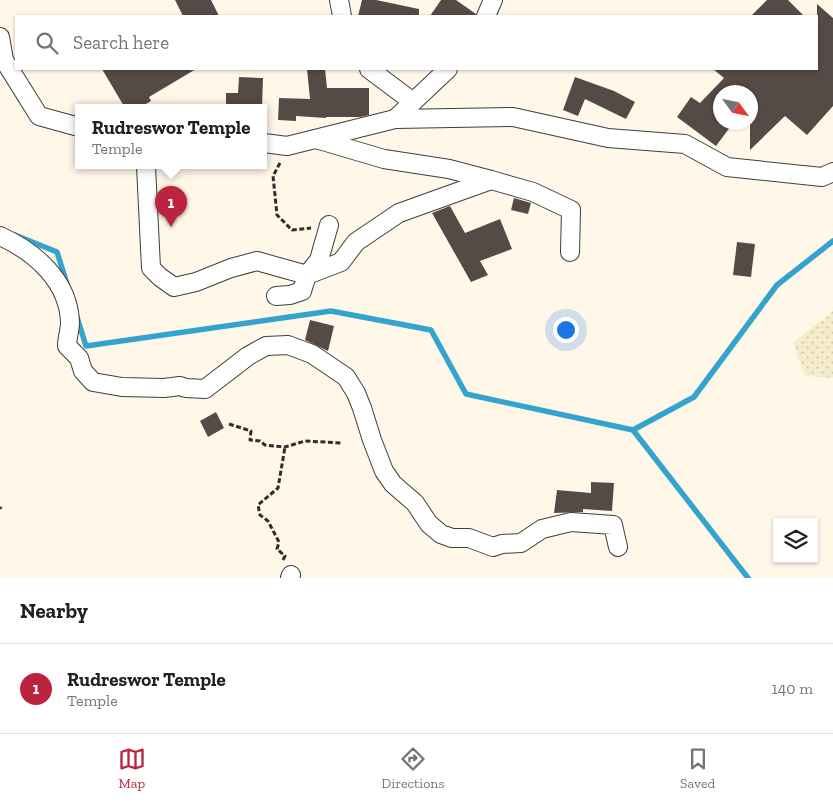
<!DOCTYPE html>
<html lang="en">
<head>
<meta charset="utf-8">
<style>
	:root { --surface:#fff; --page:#f2f2f2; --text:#202124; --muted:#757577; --line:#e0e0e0; --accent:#bc233c }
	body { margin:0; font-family:"Zilla Slab",serif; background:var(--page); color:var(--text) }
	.controls { position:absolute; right:15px; bottom:15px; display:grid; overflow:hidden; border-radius:0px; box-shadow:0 1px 4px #0004 }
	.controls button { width:45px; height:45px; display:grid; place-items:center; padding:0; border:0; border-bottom:1px solid var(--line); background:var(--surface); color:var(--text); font:25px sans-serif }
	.compass { position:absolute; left:713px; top:85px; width:45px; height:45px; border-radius:50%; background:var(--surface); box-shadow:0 1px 4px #0004; rotate:123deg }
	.you { position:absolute; left:565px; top:329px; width:18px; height:18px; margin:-12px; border:4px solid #fff; border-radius:50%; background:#1a73e8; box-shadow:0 0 0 8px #1a73e833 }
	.badge { display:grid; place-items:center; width:32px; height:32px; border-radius:50%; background:var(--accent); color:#fff; font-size:16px; font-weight:700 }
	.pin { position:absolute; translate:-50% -41px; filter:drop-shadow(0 1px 2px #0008) }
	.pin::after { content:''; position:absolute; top:26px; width:18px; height:15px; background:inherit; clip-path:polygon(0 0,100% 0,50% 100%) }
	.popup { position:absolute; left:75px; top:104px; width:192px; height:65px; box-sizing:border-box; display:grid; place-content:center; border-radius:0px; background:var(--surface); filter:drop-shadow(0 1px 4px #0005); font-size:16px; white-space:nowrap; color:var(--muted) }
	.popup b { font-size:19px; color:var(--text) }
	.popup::after { content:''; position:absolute; left:50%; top:100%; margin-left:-10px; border:10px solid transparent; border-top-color:var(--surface) }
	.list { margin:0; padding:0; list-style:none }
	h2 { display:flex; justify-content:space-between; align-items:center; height:65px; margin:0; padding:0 20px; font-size:21px }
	h2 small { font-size:16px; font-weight:400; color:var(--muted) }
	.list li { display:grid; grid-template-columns:32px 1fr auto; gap:15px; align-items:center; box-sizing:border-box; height:90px; padding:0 20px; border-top:1px solid var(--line) }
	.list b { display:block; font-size:19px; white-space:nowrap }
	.list p { margin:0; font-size:16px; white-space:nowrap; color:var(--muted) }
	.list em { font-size:16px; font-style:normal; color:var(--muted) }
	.icon { flex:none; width:28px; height:28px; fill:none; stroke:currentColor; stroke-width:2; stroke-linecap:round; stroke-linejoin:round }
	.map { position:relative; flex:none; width:833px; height:578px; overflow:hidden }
	.search { position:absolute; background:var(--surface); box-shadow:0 1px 4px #0004; left:15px; right:15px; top:15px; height:55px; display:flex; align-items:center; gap:12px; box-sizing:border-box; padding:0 18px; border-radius:0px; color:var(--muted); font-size:19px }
	.sheet { height:155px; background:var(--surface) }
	nav { display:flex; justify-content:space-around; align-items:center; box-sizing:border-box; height:70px; border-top:1px solid var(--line); background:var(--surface); font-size:14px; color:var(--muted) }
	nav a { display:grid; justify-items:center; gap:2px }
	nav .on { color:var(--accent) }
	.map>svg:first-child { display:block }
	.farmland { fill:url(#farmland-dots) }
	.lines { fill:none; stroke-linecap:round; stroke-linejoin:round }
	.stream { stroke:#34a3ce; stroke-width:5.5 }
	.building { fill:#544b47 }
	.street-casing { stroke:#3e3e3e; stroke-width:20 }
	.path { stroke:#2d2d2d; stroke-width:3; stroke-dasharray:5 2.5; stroke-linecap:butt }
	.street { stroke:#fff; stroke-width:18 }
</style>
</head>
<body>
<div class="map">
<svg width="833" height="578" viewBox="0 0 833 578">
	<defs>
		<pattern id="farmland-dots" width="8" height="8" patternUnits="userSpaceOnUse" patternTransform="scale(1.25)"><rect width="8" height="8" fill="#f4ecca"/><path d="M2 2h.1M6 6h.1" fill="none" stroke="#d0c9ac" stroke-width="1.8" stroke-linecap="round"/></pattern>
	</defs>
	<rect width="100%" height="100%" fill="#fff8e9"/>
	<!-- farmland -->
	<polygon class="farmland" points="833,311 833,378 805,376 793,343"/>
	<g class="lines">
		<!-- stream -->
		<g class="stream">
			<polyline points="15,235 57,252 67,284"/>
			<polyline points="77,317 86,346 331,311 431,330 466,394 633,430 748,578"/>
			<polyline points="633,430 694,397 777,285 833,241"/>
		</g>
	</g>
	<!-- building -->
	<g class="building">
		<polygon points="175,0 211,0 219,16 183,16"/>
		<polygon points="362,0 376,0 419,9 419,16 358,16"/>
		<polygon points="441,0 456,0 476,14 476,16 430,16"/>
		<polygon points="767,0 788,0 804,16 751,16"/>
		<polygon points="817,4 833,18 833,106 807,135 785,116 750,150 750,92 720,92 720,122 727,122 731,126 716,146 677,117 691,97 700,103 724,78 713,69 817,69"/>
		<polygon points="102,69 196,69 149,97 151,101 139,108 125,108"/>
		<polygon points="307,69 325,69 327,88 369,88 369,115 360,117 326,117 326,118 296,116 296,121 278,120 279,98 310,99"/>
		<polygon points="239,77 263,78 262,108 226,108 226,93 238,93"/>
		<polygon points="575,77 614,91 635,102 626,119 585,99 578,116 563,110"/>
		<polygon points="514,198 531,203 528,214 511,210"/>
		<polygon points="450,206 465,233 500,219 512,249 480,261 488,275 471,282 432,213"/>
		<polygon points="737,242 755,244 751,277 733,275"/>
		<polygon points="310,320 334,326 328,351 305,340"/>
		<polygon points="216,412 224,428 208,437 200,421"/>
		<polygon points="591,482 614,483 612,511 583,509 583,512 554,513 557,490 591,493"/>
	</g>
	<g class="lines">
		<!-- street casing -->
		<g class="street-casing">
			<g id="street">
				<polyline points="339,0 342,16"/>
				<polyline points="486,16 493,0"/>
				<polyline points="0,37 4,60 39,116 79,127"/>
				<polyline points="369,69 413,102"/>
				<polyline points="395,119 448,69"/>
				<polyline points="316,139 384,159 449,169 491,180 533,192 571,210 570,252"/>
				<polyline points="264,143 287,146 395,119 513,117 608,138 685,144 727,167 822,177 833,172"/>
				<polyline points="146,166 151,268 160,277 174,287 196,282 231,268 257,261 307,275 341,262 356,242 399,213 491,180"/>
				<path d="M 0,236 C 35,252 69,281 70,323 C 70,330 67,338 67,346 L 79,358 L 83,371 L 93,382 L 122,387 L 164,388 L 180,386 L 186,388 L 205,389 L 248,356 L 266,346 L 288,345 L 312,354 L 346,377 L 356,393 L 362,408 L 372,440 L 384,471 L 393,484 L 415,503 L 429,524 L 441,534 L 452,538 L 469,538 L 493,547 L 502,544 L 521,543 L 542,529 L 571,522 L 613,525 L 618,547"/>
				<polyline points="276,296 290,295 302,291 307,275 319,260 329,225"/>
				<polyline points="290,578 291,575"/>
			</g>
		</g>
		<!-- path -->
		<g class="path">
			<polyline points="280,163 273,176 277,215 292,230 311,228"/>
			<polyline points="229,424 251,431 250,440 260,441 265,445 285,447 305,441 342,443"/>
			<polyline points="0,507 1,509"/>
			<polyline points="283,560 285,556 277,549 279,542 268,521 260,515 258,505 278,488 285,447"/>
		</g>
		<!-- street -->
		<use href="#street" class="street"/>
	</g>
</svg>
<div class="controls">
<button><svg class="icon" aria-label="layers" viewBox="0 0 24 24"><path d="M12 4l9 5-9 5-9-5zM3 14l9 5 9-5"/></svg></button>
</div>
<svg class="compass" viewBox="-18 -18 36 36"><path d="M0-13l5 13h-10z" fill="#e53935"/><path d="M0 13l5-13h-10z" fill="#757577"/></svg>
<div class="you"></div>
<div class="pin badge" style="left:171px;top:227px">1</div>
<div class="popup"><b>Rudreswor Temple</b>Temple</div>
<div class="search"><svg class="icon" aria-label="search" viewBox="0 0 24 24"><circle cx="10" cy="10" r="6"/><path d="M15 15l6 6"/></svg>Search here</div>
</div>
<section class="sheet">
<h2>Nearby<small></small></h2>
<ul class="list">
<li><span class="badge">1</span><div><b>Rudreswor Temple</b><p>Temple</p></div><em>140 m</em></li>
</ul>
</section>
<nav>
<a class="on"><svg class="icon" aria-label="map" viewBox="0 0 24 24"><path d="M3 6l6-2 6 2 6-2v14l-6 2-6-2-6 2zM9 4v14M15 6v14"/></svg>Map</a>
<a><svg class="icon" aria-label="directions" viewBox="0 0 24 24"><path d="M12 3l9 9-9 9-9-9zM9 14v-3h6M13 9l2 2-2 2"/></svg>Directions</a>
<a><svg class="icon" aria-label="saved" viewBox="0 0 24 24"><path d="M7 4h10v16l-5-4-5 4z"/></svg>Saved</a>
</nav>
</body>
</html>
